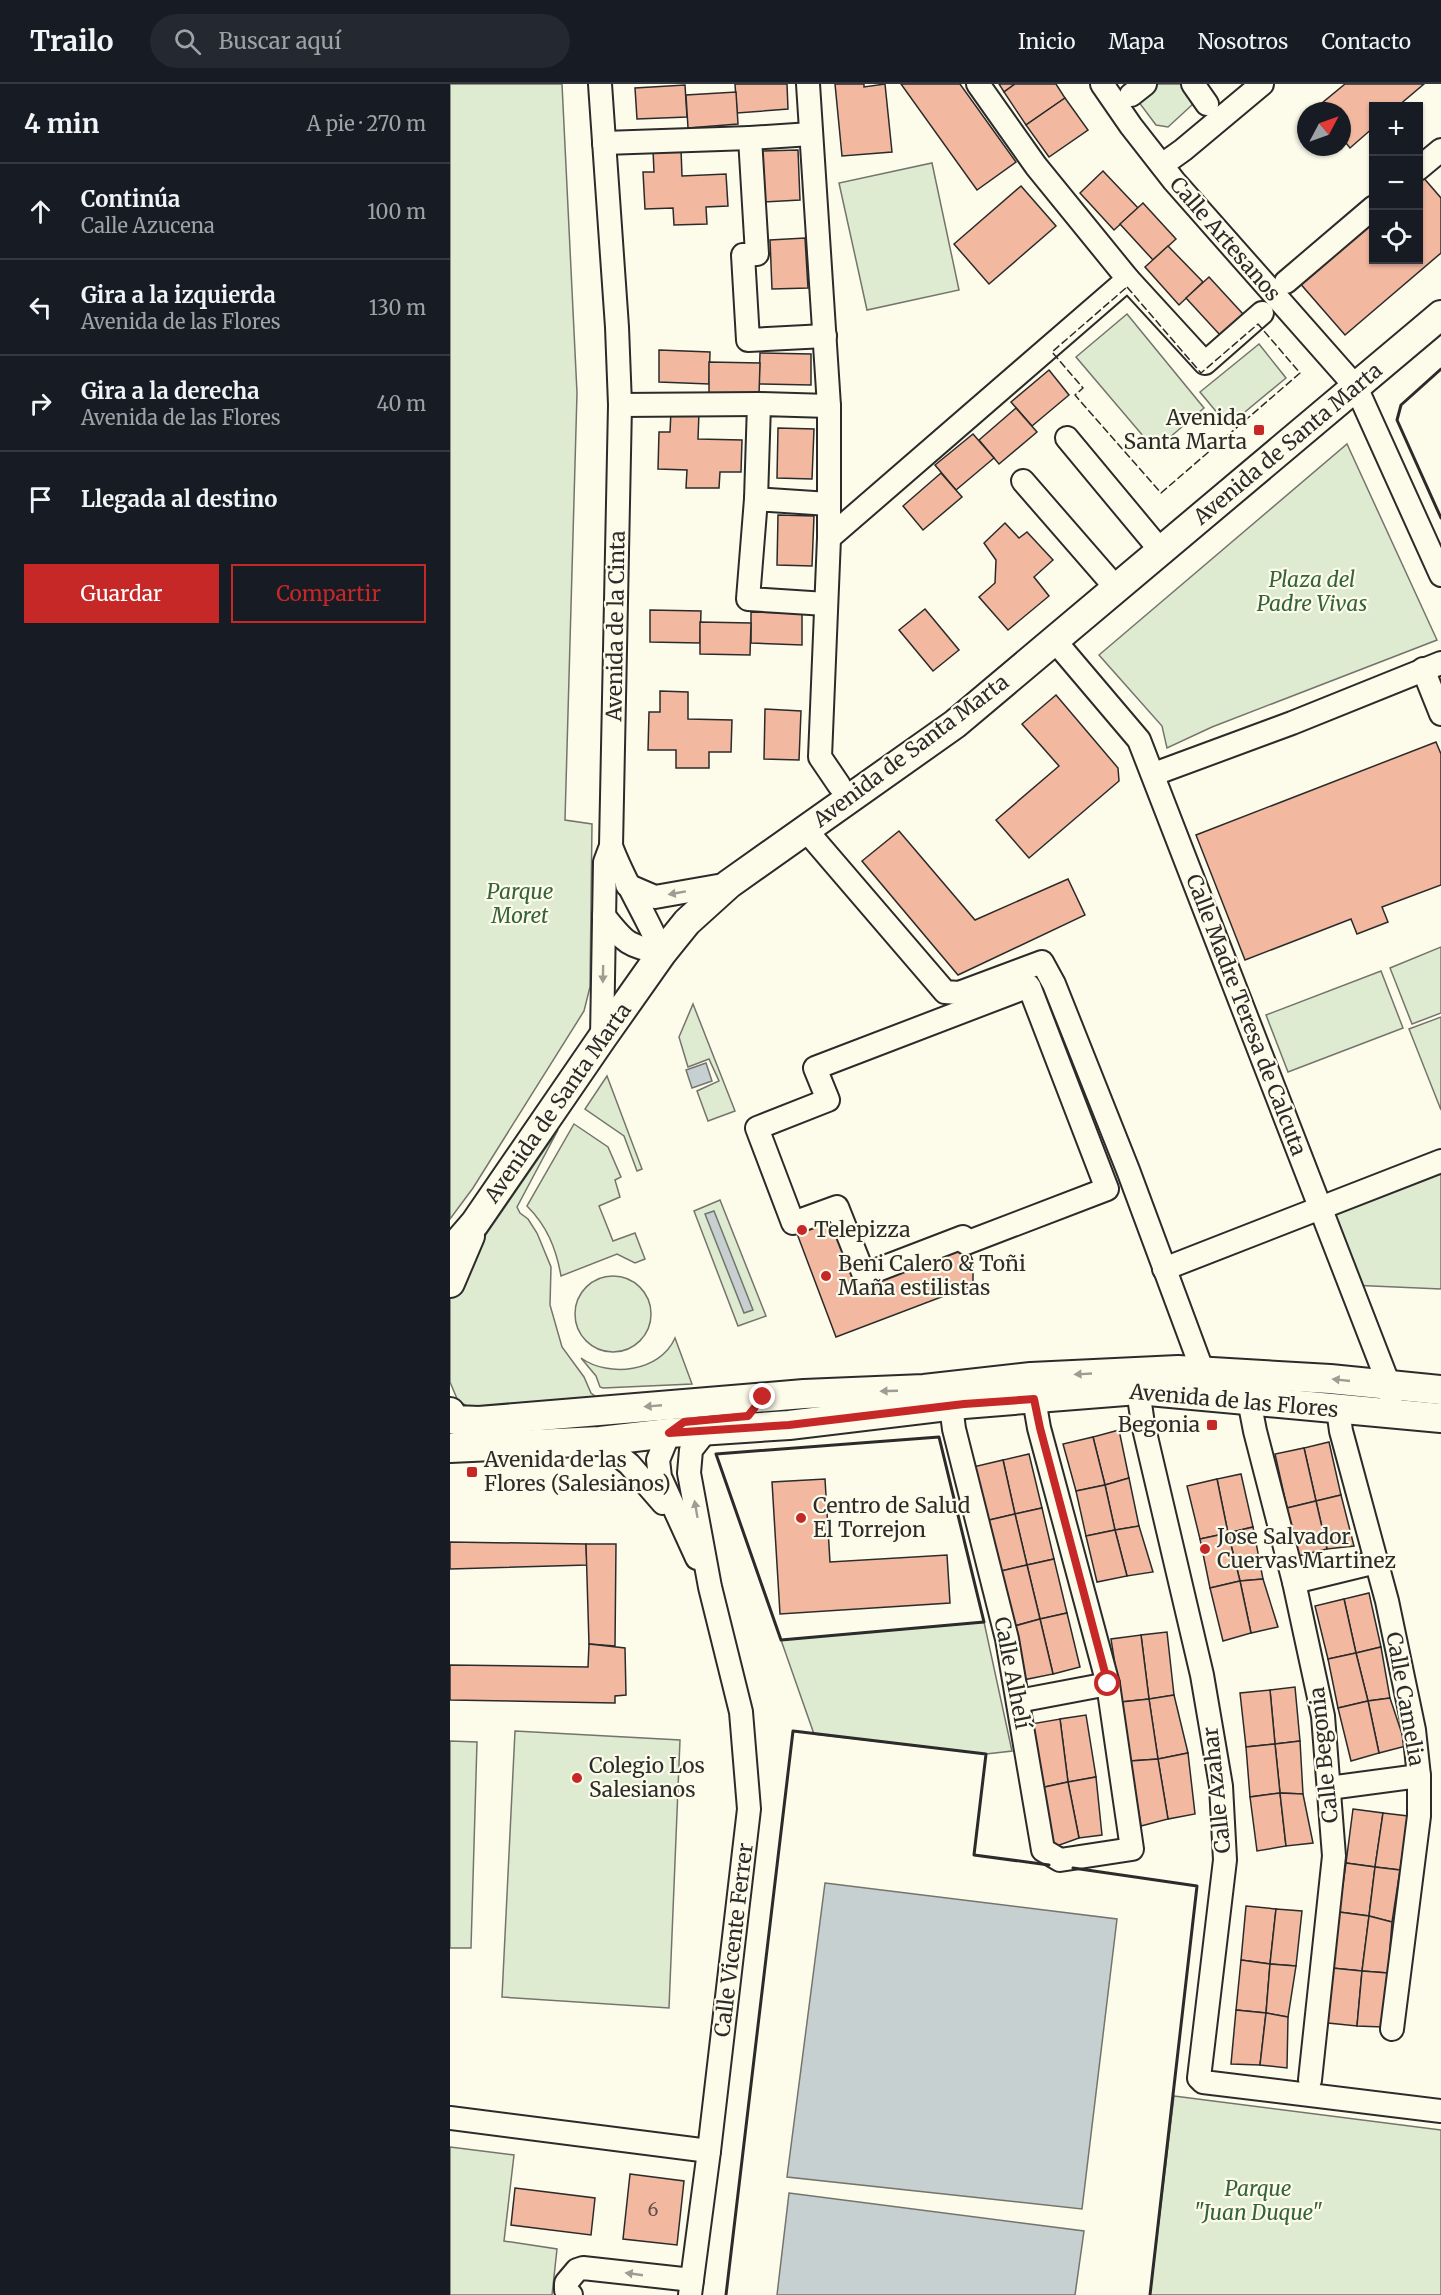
<!DOCTYPE html>
<html lang="es">
<head>
<meta charset="utf-8">
<style>
	:root { --surface:#171b24; --page:#242831; --text:#f1f3f6; --muted:#9ea1a6; --line:#363941; --accent:#c62828 }
	body { margin:0; font-family:Merriweather,serif; background:var(--page); color:var(--text) }
	.controls { position:absolute; right:18px; top:18px; display:grid; overflow:hidden; border-radius:0px; box-shadow:0 2px 4px #0004 }
	.controls button { width:54px; height:54px; display:grid; place-items:center; padding:0; border:0; border-bottom:2px solid var(--line); background:var(--surface); color:var(--text); font:30px sans-serif }
	.compass { position:absolute; left:847px; top:18px; width:54px; height:54px; border-radius:50%; background:var(--surface); box-shadow:0 2px 4px #0004; rotate:49deg }
	.stop { position:absolute; width:18px; height:18px; margin:-14px; border:4px solid #c62828; border-radius:50%; background:#fff }
	.stop.end { background:#c62828; border-color:#fff; box-shadow:0 2px 6px #0008 }
	.list { margin:0; padding:0; list-style:none }
	h2 { display:flex; justify-content:space-between; align-items:center; height:78px; margin:0; padding:0 24px; font-size:26px }
	h2 small { font-size:20px; font-weight:400; color:var(--muted) }
	.list li { display:grid; grid-template-columns:39px 1fr auto; gap:18px; align-items:center; box-sizing:border-box; height:96px; padding:0 24px; border-top:2px solid var(--line) }
	.list b { display:block; font-size:22px; white-space:nowrap }
	.list p { margin:0; font-size:20px; white-space:nowrap; color:var(--muted) }
	.list em { font-size:20px; font-style:normal; color:var(--muted) }
	.actions { display:flex; gap:12px; padding:18px 24px }
	.actions a { flex:1; padding:14px 0; border:2px solid var(--accent); border-radius:0px; text-align:center; font-size:21px; color:var(--accent) }
	.actions .main { background:var(--accent); color:#fff }
	.icon { flex:none; width:33px; height:33px; fill:none; stroke:currentColor; stroke-width:2; stroke-linecap:round; stroke-linejoin:round }
	.map { position:relative; flex:none; width:991px; height:2211px; overflow:hidden }
	header { display:flex; align-items:center; gap:36px; box-sizing:border-box; height:84px; padding:0 30px; background:var(--surface); border-bottom:2px solid var(--line) }
	header strong { font-size:28px }
	nav { display:flex; gap:33px; margin-inline-start:auto; font-size:21px }
	.search { width:420px; height:54px; background:var(--page); display:flex; align-items:center; gap:15px; box-sizing:border-box; padding:0 21px; border-radius:33px; color:var(--muted); font-size:22px }
	main { display:flex }
	aside { flex:1; background:var(--surface) }
	.map>svg:first-child { display:block }
	.green { fill:#deebd1; stroke:#74746e; stroke-width:1.5 }
	.water { fill:#c7d0d0; stroke:#74746e; stroke-width:1.5 }
	.building { fill:#f2b8a0; stroke:#2b2b2b; stroke-width:1.5 }
	.lines { fill:none; stroke-linecap:round; stroke-linejoin:round }
	.minor-casing { stroke:#2b2b2b; stroke-width:26 }
	.major-casing { stroke:#2b2b2b; stroke-width:32 }
	.minor { stroke:#fdfbea; stroke-width:22 }
	.major { stroke:#fdfbea; stroke-width:28 }
	.fence { stroke:#2b2b2b; stroke-width:1.5; stroke-dasharray:8 3; stroke-linecap:butt }
	.wall { stroke:#2b2b2b; stroke-width:3 }
	.oneway { fill:#9e9d94 }
	.route { stroke:#c62828; stroke-width:8 }
	.poi-dot { fill:#c62828; stroke:#fdfbea; stroke-width:2 }
	.labels { text-anchor:middle; stroke-width:4.5; stroke-linejoin:round; paint-order:stroke }
	.number-label { font-size:18px; fill:#5d4e48 }
	.street-label { font-size:21px; fill:#2b2b2b; stroke:#fdfbea }
	.poi-label { font-size:21px; fill:#2b2b2b; stroke:#fdfbea; text-anchor:start }
	.park-label { font-size:21px; font-style:italic; fill:#34623c; stroke:#fdfbea }
</style>
</head>
<body>
<header>
<strong>Trailo</strong>
<div class="search"><svg class="icon" aria-label="search" viewBox="0 0 24 24"><circle cx="10" cy="10" r="6"/><path d="M15 15l6 6"/></svg>Buscar aquí</div>
<nav><a>Inicio</a><a>Mapa</a><a>Nosotros</a><a>Contacto</a></nav>
</header>
<main>
<aside>
<h2>4 min<small>A pie · 270 m</small></h2>
<ul class="list">
<li><svg class="icon" aria-label="ahead" viewBox="0 0 24 24"><path d="M12 20V5M6 11l6-6 6 6"/></svg><div><b>Continúa</b><p>Calle Azucena</p></div><em>100 m</em></li>
<li><svg class="icon" aria-label="left" viewBox="0 0 24 24"><path d="M17 20v-9H6M10 6l-5 5 5 5"/></svg><div><b>Gira a la izquierda</b><p>Avenida de las Flores</p></div><em>130 m</em></li>
<li><svg class="icon" aria-label="right" viewBox="0 0 24 24"><path d="M7 20v-9h11M14 6l5 5-5 5"/></svg><div><b>Gira a la derecha</b><p>Avenida de las Flores</p></div><em>40 m</em></li>
<li><svg class="icon" aria-label="arrive" viewBox="0 0 24 24"><path d="M6 21V4h12l-3 4 3 4H6"/></svg><div><b>Llegada al destino</b></div></li>
</ul>
<div class="actions"><a class="main">Guardar</a><a>Compartir</a></div>
</aside>
<div class="map">
<svg width="991" height="2211" viewBox="0 0 991 2211">
	<rect width="100%" height="100%" fill="#fdfbea"/>
	<!-- green -->
	<g class="green">
		<polygon points="0,0 112,0 127,309 115,736 142,740 140,903 134,927 23,1104 0,1135"/>
		<polygon points="697,0 732,0 743,14 742,21 718,43 706,41 688,17"/>
		<polygon points="482,79 509,206 417,226 389,99"/>
		<polygon points="677,230 754,324 705,366 626,273"/>
		<polygon points="809,260 836,294 778,342 750,308"/>
		<polygon points="897,360 987,556 762,643 717,664 712,642 649,571"/>
		<polygon points="991,863 991,929 962,940 940,884"/>
		<polygon points="931,887 953,944 838,988 816,931"/>
		<polygon points="243,920 285,1027 258,1037 247,1007 269,997 259,975 238,983 229,953"/>
		<polygon points="991,933 991,1026 959,945"/>
		<polygon points="157,992 192,1085 187,1087 174,1052 135,1025"/>
		<path d="M 124,1040 L 158,1063 L 171,1093 L 165,1096 L 170,1113 L 149,1122 L 163,1157 L 185,1149 L 195,1175 L 185,1179 L 167,1170 L 111,1192 C 106,1164 97,1142 77,1122 Z"/>
		<polygon points="108,1046 67,1123 70,1129 78,1135 87,1149 101,1183 100,1221 112,1263 134,1293 141,1309 146,1313 19,1323 8,1317 0,1298 0,1211 6,1194"/>
		<polygon points="991,1077 991,1205 900,1201 871,1123"/>
		<polygon points="270,1116 316,1232 288,1242 244,1127"/>
		<circle cx="163" cy="1230" r="38"/>
		<path d="M 225,1254 L 242,1300 L 153,1304 L 150,1303 L 146,1292 L 131,1274 C 159,1294 210,1288 225,1254 Z"/>
		<polygon points="534,1538 562,1667 536,1670 364,1650 331,1556"/>
		<polygon points="65,1647 230,1656 219,1924 52,1913"/>
		<polygon points="0,1657 27,1658 21,1864 0,1864"/>
		<polygon points="724,2012 991,2046 991,2211 700,2211"/>
		<polygon points="0,2063 64,2071 54,2157 107,2165 102,2211 0,2211"/>
	</g>
	<!-- water -->
	<g class="water">
		<polygon points="256,979 262,997 242,1004 236,986"/>
		<polygon points="264,1127 303,1226 294,1229 255,1130"/>
		<polygon points="375,1799 667,1835 632,2125 337,2093"/>
		<polygon points="339,2109 634,2147 625,2211 327,2211"/>
	</g>
	<!-- building -->
	<g class="building">
		<polygon points="285,0 337,0 338,25 287,29"/>
		<polygon points="385,0 414,0 414,3 435,0 442,68 392,72"/>
		<polygon points="451,0 510,0 566,78 527,106"/>
		<polygon points="549,0 565,0 554,8"/>
		<polygon points="565,0 606,0 615,14 576,41 554,8"/>
		<polygon points="895,0 974,0 948,22 924,22 924,43 900,64 892,54 892,27 868,27 866,24"/>
		<polygon points="235,1 237,33 187,35 185,4"/>
		<polygon points="286,8 288,40 238,44 236,11"/>
		<polygon points="615,14 638,46 599,73 576,41"/>
		<polygon points="231,65 232,92 276,90 278,122 256,123 257,140 224,141 223,124 195,125 193,88 204,88 203,66"/>
		<polygon points="348,66 350,116 314,118 312,67"/>
		<polygon points="653,87 688,124 664,146 630,109"/>
		<polygon points="972,92 991,114 991,169 895,251 848,197 924,133 924,176 968,176 968,95"/>
		<polygon points="571,102 606,142 539,200 504,160"/>
		<polygon points="693,119 726,155 703,176 670,140"/>
		<polygon points="355,154 358,204 322,205 320,156"/>
		<polygon points="718,162 753,198 729,221 695,183"/>
		<polygon points="759,193 793,230 770,251 736,214"/>
		<polygon points="209,266 260,268 259,300 209,298"/>
		<polygon points="310,269 361,270 361,301 309,300"/>
		<polygon points="259,278 310,279 309,311 259,311"/>
		<polygon points="599,286 619,311 582,342 561,318"/>
		<polygon points="566,324 587,348 549,380 529,356"/>
		<polygon points="221,327 249,328 248,355 292,356 291,388 270,388 269,404 236,404 237,386 208,385 209,348 220,348"/>
		<polygon points="328,344 364,345 362,395 327,394"/>
		<polygon points="523,350 544,374 506,406 485,381"/>
		<polygon points="491,389 512,413 473,446 453,422"/>
		<polygon points="328,431 364,432 362,482 327,481"/>
		<polygon points="555,439 569,454 577,448 603,476 584,493 599,512 558,546 529,513 545,499 546,476 534,459"/>
		<polygon points="475,525 509,566 483,587 449,546"/>
		<polygon points="200,526 251,527 250,559 200,558"/>
		<polygon points="301,528 352,529 352,561 301,559"/>
		<polygon points="250,538 301,539 300,571 250,570"/>
		<polygon points="210,607 238,608 238,635 282,636 281,668 259,668 259,684 226,684 226,666 198,666 199,628 210,628"/>
		<polygon points="606,611 668,684 669,697 579,774 546,736 609,682 572,640"/>
		<polygon points="315,625 351,627 349,676 314,675"/>
		<polygon points="986,658 991,670 991,801 932,823 938,838 907,850 901,835 795,876 746,751"/>
		<polygon points="449,747 525,836 618,795 635,831 508,891 412,777"/>
		<polygon points="387,1123 414,1191 513,1153 523,1177 523,1201 386,1253 343,1139"/>
		<polygon points="669,1346 679,1394 655,1401 643,1353"/>
		<polygon points="643,1353 655,1401 626,1407 613,1360"/>
		<polygon points="879,1358 891,1411 866,1417 854,1364"/>
		<polygon points="854,1364 866,1417 837,1424 825,1370"/>
		<polygon points="579,1370 592,1424 565,1430 553,1376"/>
		<polygon points="553,1376 565,1430 535,1437 523,1383"/>
		<polygon points="791,1390 803,1443 778,1449 767,1395"/>
		<polygon points="679,1394 689,1442 665,1446 655,1401"/>
		<polygon points="375,1395 380,1478 497,1471 500,1519 330,1530 322,1398"/>
		<polygon points="767,1395 778,1449 750,1455 737,1402"/>
		<polygon points="655,1401 665,1446 636,1452 626,1407"/>
		<polygon points="891,1411 904,1462 877,1465 866,1417"/>
		<polygon points="866,1417 877,1465 848,1472 837,1424"/>
		<polygon points="592,1424 604,1475 577,1481 565,1430"/>
		<polygon points="565,1430 577,1481 547,1488 535,1437"/>
		<polygon points="689,1442 703,1488 677,1492 665,1446"/>
		<polygon points="803,1443 813,1495 790,1497 778,1449"/>
		<polygon points="665,1446 677,1492 647,1498 636,1452"/>
		<polygon points="778,1449 790,1497 760,1504 750,1455"/>
		<polygon points="0,1458 136,1460 137,1481 0,1485"/>
		<polygon points="136,1460 166,1460 165,1562 139,1560"/>
		<polygon points="604,1475 617,1529 590,1535 577,1481"/>
		<polygon points="577,1481 590,1535 561,1543 547,1488"/>
		<polygon points="813,1495 828,1543 801,1549 790,1497"/>
		<polygon points="790,1497 801,1549 773,1557 760,1504"/>
		<polygon points="919,1509 931,1563 906,1569 894,1515"/>
		<polygon points="894,1515 906,1569 878,1575 865,1522"/>
		<polygon points="617,1529 630,1583 603,1590 590,1535"/>
		<polygon points="590,1535 603,1590 573,1596 561,1543"/>
		<polygon points="717,1548 724,1611 699,1615 691,1551"/>
		<polygon points="691,1551 699,1615 671,1618 661,1555"/>
		<polygon points="139,1560 175,1564 176,1611 165,1612 165,1619 0,1616 0,1581 138,1583"/>
		<polygon points="931,1563 940,1614 918,1617 906,1569"/>
		<polygon points="906,1569 918,1617 888,1624 878,1575"/>
		<polygon points="845,1603 850,1657 825,1660 820,1606"/>
		<polygon points="820,1606 825,1660 796,1663 790,1609"/>
		<polygon points="724,1611 738,1669 708,1675 699,1615"/>
		<polygon points="940,1614 956,1662 929,1669 918,1617"/>
		<polygon points="699,1615 708,1675 680,1677 671,1618"/>
		<polygon points="918,1617 929,1669 901,1677 888,1624"/>
		<polygon points="636,1631 646,1693 618,1698 610,1635"/>
		<polygon points="610,1635 618,1698 590,1704 581,1640"/>
		<polygon points="850,1657 853,1710 830,1709 825,1660"/>
		<polygon points="825,1660 830,1709 800,1713 796,1663"/>
		<polygon points="738,1669 745,1730 718,1735 708,1675"/>
		<polygon points="708,1675 718,1735 691,1742 680,1677"/>
		<polygon points="646,1693 652,1751 629,1754 618,1698"/>
		<polygon points="618,1698 629,1754 604,1763 590,1704"/>
		<polygon points="830,1709 836,1762 807,1767 800,1713"/>
		<polygon points="830,1709 853,1710 863,1759 836,1762"/>
		<polygon points="903,1725 933,1729 925,1783 896,1779"/>
		<polygon points="933,1729 958,1732 950,1786 925,1783"/>
		<polygon points="896,1779 925,1783 919,1832 889,1828"/>
		<polygon points="925,1783 950,1786 942,1838 919,1832"/>
		<polygon points="796,1822 826,1825 820,1880 791,1876"/>
		<polygon points="826,1825 852,1827 846,1882 820,1880"/>
		<polygon points="889,1828 919,1832 912,1887 882,1884"/>
		<polygon points="919,1832 942,1838 938,1889 912,1887"/>
		<polygon points="791,1876 820,1880 816,1929 786,1926"/>
		<polygon points="820,1880 846,1882 838,1933 816,1929"/>
		<polygon points="882,1884 912,1887 907,1942 878,1939"/>
		<polygon points="912,1887 938,1889 933,1943 907,1942"/>
		<polygon points="786,1926 816,1929 810,1981 781,1980"/>
		<polygon points="816,1929 838,1933 837,1984 810,1981"/>
		<polygon points="180,2090 234,2097 227,2161 173,2155"/>
		<polygon points="65,2104 145,2114 141,2151 61,2141"/>
	</g>
	<g class="lines">
		<!-- minor casing -->
		<g class="minor-casing">
			<g id="minor">
				<polyline points="150,0 167,243 170,321 161,762 155,778 152,954"/>
				<polyline points="358,0 379,322 379,454 370,673 389,701"/>
				<polyline points="528,0 586,82 678,195 755,279 812,229"/>
				<polyline points="652,0 681,42 724,97 906,303 991,491"/>
				<polyline points="743,0 757,20"/>
				<polyline points="681,11 695,0"/>
				<polyline points="361,50 300,54 307,170 293,171 298,256 375,252"/>
				<polyline points="154,59 300,54"/>
				<polyline points="712,81 733,66 812,0"/>
				<polyline points="968,85 991,66"/>
				<polyline points="836,198 924,123"/>
				<polyline points="170,321 309,320"/>
				<polyline points="617,354 711,467"/>
				<polyline points="573,397 667,505"/>
				<polyline points="306,415 309,320 379,322"/>
				<polyline points="379,454 678,195"/>
				<polyline points="376,520 298,515 306,415 379,420"/>
				<polyline points="605,557 689,656 939,1301 941,1313"/>
				<polyline points="973,585 991,630"/>
				<polyline points="704,690 842,639 991,579"/>
				<polyline points="355,745 495,908 509,909 592,878 604,900 678,1086 753,1288"/>
				<path d="M 161,762 C 175,800 197,832 212,869"/>
				<polyline points="177,801 205,813 279,800"/>
				<path d="M 154,832 C 176,860 177,861 212,869"/>
				<polygon points="579,902 657,1105 516,1159 513,1153 414,1191 387,1123 343,1139 307,1044 378,1016 365,984"/>
				<polyline points="714,1185 991,1077"/>
				<polyline points="682,1293 688,1306 693,1340 752,1591 771,1702 775,1776 749,1994 753,1998 991,2027"/>
				<polyline points="799,1316 805,1347 844,1498 873,1632 884,1772 860,1996"/>
				<polyline points="501,1322 504,1345 557,1555 593,1766 610,1776 682,1765 658,1600 589,1344 584,1315"/>
				<polyline points="888,1325 891,1347 937,1517 964,1646 969,1692 969,1732 942,1945"/>
				<polyline points="219,1349 208,1376 210,1393 247,1474"/>
				<polyline points="150,1357 179,1380 213,1419"/>
				<polyline points="844,1498 926,1478"/>
				<polyline points="568,1617 658,1600"/>
				<polyline points="879,1704 969,1692"/>
				<polyline points="0,2034 259,2067"/>
				<polyline points="121,2211 116,2206 116,2199 127,2186 133,2184 242,2196"/>
				<polyline points="240,2211 259,2067 299,1725 291,1628 260,1503 239,1389 241,1366 256,1347"/>
			</g>
		</g>
		<!-- major casing -->
		<g class="major-casing">
			<g id="major">
				<polyline points="0,1168 25,1139 152,954 212,869 237,838 279,800 505,640 991,231"/>
				<polyline points="0,1199 20,1152"/>
				<polyline points="0,1328 5,1336 29,1337 354,1310 474,1305 581,1293 728,1286 880,1295 991,1306"/>
				<polyline points="0,1364 150,1357 219,1349 339,1341 514,1320 688,1306 991,1334"/>
			</g>
		</g>
		<!-- minor -->
		<use href="#minor" class="minor"/>
		<!-- major -->
		<use href="#major" class="major"/>
		<!-- fence -->
		<polygon class="fence" points="677,203 751,289 808,240 850,289 711,409 625,311 633,304 602,268"/>
		<!-- wall -->
		<g class="wall">
			<polyline points="991,285 951,321 947,336 991,434"/>
			<polygon points="489,1353 534,1538 331,1556 266,1370"/>
			<polyline points="623,1784 747,1802 700,2211"/>
			<polyline points="276,2211 343,1647 536,1670 524,1771 599,1781"/>
		</g>
	</g>
	<!-- one-way arrows -->
	<defs><path id="oneway-solid" d="M-6-.8H1V-3.2L6.5 0L1 3.2V.8H-6Z" transform="scale(1.5)"/></defs>
	<g class="oneway">
		<use href="#oneway-solid" transform="translate(227 809) rotate(170)"/>
		<use href="#oneway-solid" transform="translate(153 890) rotate(91)"/>
		<use href="#oneway-solid" transform="translate(633 1290) rotate(177)"/>
		<use href="#oneway-solid" transform="translate(891 1296) rotate(-174)"/>
		<use href="#oneway-solid" transform="translate(439 1307) rotate(178)"/>
		<use href="#oneway-solid" transform="translate(203 1322) rotate(175)"/>
		<use href="#oneway-solid" transform="translate(246 1425) rotate(-100)"/>
		<use href="#oneway-solid" transform="translate(184 2190) rotate(-172)"/>
	</g>
	<g class="lines">
		<!-- route -->
		<polyline class="route" points="313,1313 298,1332 234,1338 219,1349 339,1341 514,1320 584,1315 590,1344 658,1600"/>
	</g>
	<!-- markers -->
	<g class="poi-dot">
		<rect x="803" y="340" width="12" height="12" rx="3"/>
		<circle cx="352" cy="1146" r="6"/>
		<circle cx="376" cy="1192" r="6"/>
		<rect x="756" y="1335" width="12" height="12" rx="3"/>
		<rect x="16" y="1382" width="12" height="12" rx="3"/>
		<circle cx="351" cy="1434" r="6"/>
		<circle cx="755" cy="1465" r="6"/>
		<circle cx="127" cy="1694" r="6"/>
	</g>
	<g class="labels">
		<!-- number labels -->
		<g class="number-label">
			<text x="203" y="2132">6</text>
		</g>
		<!-- street labels -->
		<g class="street-label">
			<text transform="translate(775 155) rotate(49)" y="7">Calle Artesanos</text>
			<text transform="translate(838 360) rotate(-40)" y="7">Avenida de Santa Marta</text>
			<text transform="translate(166 542) rotate(-89)" y="7">Avenida de la Cinta</text>
			<text transform="translate(461 667) rotate(-37)" y="7">Avenida de Santa Marta</text>
			<text transform="translate(796 931) rotate(69)" y="7">Calle Madre Teresa de Calcuta</text>
			<text transform="translate(108 1019) rotate(-55)" y="7">Avenida de Santa Marta</text>
			<text transform="translate(784 1317) rotate(5)" y="7">Avenida de las Flores</text>
			<text transform="translate(562 1589) rotate(79)" y="7">Calle Alhelí</text>
			<text transform="translate(955 1615) rotate(80)" y="7">Calle Camelia</text>
			<text transform="translate(874 1671) rotate(-96)" y="7">Calle Begonia</text>
			<text transform="translate(767 1706) rotate(-96)" y="7">Calle Azahar</text>
			<text transform="translate(284 1856) rotate(-83)" y="7">Calle Vicente Ferrer</text>
		</g>
		<!-- poi labels -->
		<g class="poi-label">
			<text x="797" y="341" text-anchor="end">Avenida<tspan x="797" dy="24">Santa Marta</tspan></text>
			<text x="364" y="1153">Telepizza</text>
			<text x="388" y="1187">Beni Calero &amp; Toñi<tspan x="388" dy="24">Maña estilistas</tspan></text>
			<text x="750" y="1348" text-anchor="end">Begonia</text>
			<text x="34" y="1383">Avenida de las<tspan x="34" dy="24">Flores (Salesianos)</tspan></text>
			<text x="363" y="1429">Centro de Salud<tspan x="363" dy="24">El Torrejon</tspan></text>
			<text x="767" y="1460">Jose Salvador<tspan x="767" dy="24">Cuervas Martinez</tspan></text>
			<text x="139" y="1689">Colegio Los<tspan x="139" dy="24">Salesianos</tspan></text>
		</g>
		<!-- park labels -->
		<g class="park-label">
			<text x="862" y="503">Plaza del<tspan x="862" dy="24">Padre Vivas</tspan></text>
			<text x="70" y="815">Parque<tspan x="70" dy="24">Moret</tspan></text>
			<text x="808" y="2112">Parque<tspan x="808" dy="24">"Juan Duque"</tspan></text>
		</g>
	</g>
</svg>
<div class="controls">
<button>+</button>
<button>−</button>
<button><svg class="icon" aria-label="locate" viewBox="0 0 24 24"><circle cx="12" cy="12" r="6"/><path d="M12 2v4M12 18v4M2 12h4M18 12h4"/></svg></button>
</div>
<svg class="compass" viewBox="-18 -18 36 36"><path d="M0-13l5 13h-10z" fill="#e53935"/><path d="M0 13l5-13h-10z" fill="#9ea1a6"/></svg>
<div class="stop" style="left:658px;top:1600px"></div>
<div class="stop end" style="left:313px;top:1313px"></div>
</div>
</main>
</body>
</html>
